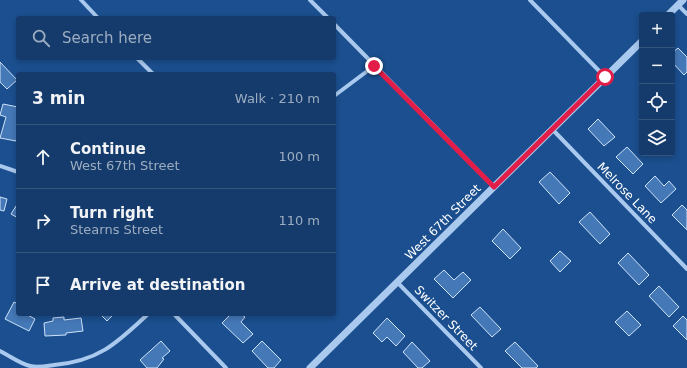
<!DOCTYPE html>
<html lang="en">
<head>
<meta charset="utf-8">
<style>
	:root { --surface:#143b6b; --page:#1d4271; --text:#f1f3f6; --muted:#9dadc1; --line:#33557e }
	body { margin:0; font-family:"DejaVu Sans",sans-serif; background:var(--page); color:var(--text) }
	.controls { position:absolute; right:12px; top:12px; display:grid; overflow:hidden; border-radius:4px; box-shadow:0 2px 6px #0003 }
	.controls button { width:36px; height:36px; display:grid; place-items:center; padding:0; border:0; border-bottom:1px solid var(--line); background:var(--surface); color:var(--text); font:20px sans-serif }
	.stop { position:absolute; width:12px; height:12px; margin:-9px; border:3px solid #e11d48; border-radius:50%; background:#fff }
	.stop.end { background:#e11d48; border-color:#fff; box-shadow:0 1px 4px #0008 }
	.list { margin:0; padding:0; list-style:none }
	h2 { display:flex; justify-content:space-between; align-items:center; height:52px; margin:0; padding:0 16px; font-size:17px }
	h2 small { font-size:13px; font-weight:400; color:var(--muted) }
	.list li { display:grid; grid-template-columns:26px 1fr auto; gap:12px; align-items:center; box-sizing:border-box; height:64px; padding:0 16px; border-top:1px solid var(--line) }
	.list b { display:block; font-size:15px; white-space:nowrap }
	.list p { margin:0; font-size:13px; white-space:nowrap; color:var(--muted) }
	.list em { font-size:13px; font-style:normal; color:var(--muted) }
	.icon { flex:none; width:22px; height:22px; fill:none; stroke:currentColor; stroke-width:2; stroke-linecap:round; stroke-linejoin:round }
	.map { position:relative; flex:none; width:687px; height:368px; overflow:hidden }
	.search { position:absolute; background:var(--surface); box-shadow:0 2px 6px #0003; left:16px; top:16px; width:320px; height:44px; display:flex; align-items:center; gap:10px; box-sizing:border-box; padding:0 14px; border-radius:4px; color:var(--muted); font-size:15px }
	.panel { position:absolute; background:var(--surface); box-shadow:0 2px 6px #0003; left:16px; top:72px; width:320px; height:244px; border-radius:4px }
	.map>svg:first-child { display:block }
	.building { fill:#4478b7; stroke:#cfe3fa }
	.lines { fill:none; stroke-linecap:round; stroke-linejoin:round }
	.minor { stroke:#a9c9ee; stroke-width:4 }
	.tertiary { stroke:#a9c9ee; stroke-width:7 }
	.route { stroke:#e11d48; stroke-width:5 }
	.labels { text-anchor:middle; stroke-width:3; stroke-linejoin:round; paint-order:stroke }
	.street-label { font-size:12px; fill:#fff; stroke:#1b4f8f }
</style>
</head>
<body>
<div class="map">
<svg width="687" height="368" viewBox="0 0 687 368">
	<rect width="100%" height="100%" fill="#1b4f8f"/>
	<!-- building -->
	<g class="building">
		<polygon points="678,48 687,57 687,72 684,75 672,62 672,53"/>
		<polygon points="0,62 17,80 7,89 0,82"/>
		<polygon points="3,104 18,107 18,134 16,141 0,138 6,117 0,115"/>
		<polygon points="598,119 615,137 604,146 588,129"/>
		<polygon points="627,147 643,164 633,174 616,157"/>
		<polygon points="550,172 570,193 559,204 539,182"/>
		<polygon points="655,176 664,186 669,181 676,189 661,203 645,186"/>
		<polygon points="0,197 7,199 4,211 0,210"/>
		<polygon points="18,203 18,218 11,214"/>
		<polygon points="682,205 687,210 687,230 672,215"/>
		<polygon points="590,212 610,234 600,244 579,222"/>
		<polygon points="503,229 521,248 510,259 492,241"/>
		<polygon points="560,251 571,261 560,272 550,261"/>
		<polygon points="628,253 649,275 639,285 618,263"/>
		<polygon points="444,270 454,280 463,272 471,280 453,298 434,279"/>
		<polygon points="659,286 679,307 669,317 649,296"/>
		<polygon points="14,302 18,304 18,314 26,314 35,319 29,331 5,319"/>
		<polygon points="480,307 501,329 492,337 471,315"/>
		<polygon points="627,311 641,325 629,336 615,322"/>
		<polygon points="100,314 114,314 107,321"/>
		<polygon points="231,314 241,314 245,317 241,322 253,334 243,343 222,323"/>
		<polygon points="683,316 687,320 687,340 673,326"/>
		<polygon points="64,317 64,320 81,318 83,331 66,333 66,335 45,336 44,323 53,321 53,318"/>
		<polygon points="387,318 405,336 396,346 387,337 382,342 373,333"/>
		<polygon points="161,341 170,351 162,358 164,359 157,368 147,368 140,360"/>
		<polygon points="262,341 281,360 274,368 268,368 252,351"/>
		<polygon points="412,342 430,361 422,368 418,368 403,352"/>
		<polygon points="515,342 538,366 536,368 522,368 505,351"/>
	</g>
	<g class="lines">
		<!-- minor -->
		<g class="minor">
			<polyline points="81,0 98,18"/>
			<polyline points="310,0 328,18"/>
			<polyline points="530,0 605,77"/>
			<polyline points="678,5 687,14"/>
			<polyline points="334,24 494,187"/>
			<polyline points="137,58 153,74"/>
			<polyline points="334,96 374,66"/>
			<polyline points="553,130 687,269"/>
			<polyline points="0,166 18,172"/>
			<polyline points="397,282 481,368"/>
			<polyline points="174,314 226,368"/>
			<path d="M 0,351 C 10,356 19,363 30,366 C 38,368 47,366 54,365 C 99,361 117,343 148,314"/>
		</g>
		<!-- tertiary -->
		<g class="tertiary">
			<polyline points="668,15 683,0"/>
			<polyline points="310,368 642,41"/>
		</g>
	</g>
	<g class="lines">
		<!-- route -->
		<polyline class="route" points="374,66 494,187 605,77"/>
	</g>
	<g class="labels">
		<!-- street labels -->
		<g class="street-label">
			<text transform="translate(627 193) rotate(46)" y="4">Melrose Lane</text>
			<text transform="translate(443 222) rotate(-45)" y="4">West 67th Street</text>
			<text transform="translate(446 318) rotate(46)" y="4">Switzer Street</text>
		</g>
	</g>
</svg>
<div class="controls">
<button>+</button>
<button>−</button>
<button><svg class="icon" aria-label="locate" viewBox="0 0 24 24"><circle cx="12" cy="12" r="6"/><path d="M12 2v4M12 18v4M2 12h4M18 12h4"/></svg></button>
<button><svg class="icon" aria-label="layers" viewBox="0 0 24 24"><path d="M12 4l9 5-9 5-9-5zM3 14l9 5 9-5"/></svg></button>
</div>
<div class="stop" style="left:605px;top:77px"></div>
<div class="stop end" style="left:374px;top:66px"></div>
<div class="search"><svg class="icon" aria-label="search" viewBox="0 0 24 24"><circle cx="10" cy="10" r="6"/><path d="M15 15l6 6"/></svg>Search here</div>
<section class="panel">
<h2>3 min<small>Walk · 210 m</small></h2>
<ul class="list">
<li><svg class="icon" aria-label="ahead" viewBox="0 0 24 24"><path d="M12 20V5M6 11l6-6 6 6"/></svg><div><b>Continue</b><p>West 67th Street</p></div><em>100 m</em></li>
<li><svg class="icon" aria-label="right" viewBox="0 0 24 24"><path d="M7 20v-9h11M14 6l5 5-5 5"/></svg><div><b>Turn right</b><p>Stearns Street</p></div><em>110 m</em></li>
<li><svg class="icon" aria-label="arrive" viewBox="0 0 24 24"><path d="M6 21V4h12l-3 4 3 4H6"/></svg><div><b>Arrive at destination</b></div></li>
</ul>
</section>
</div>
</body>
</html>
